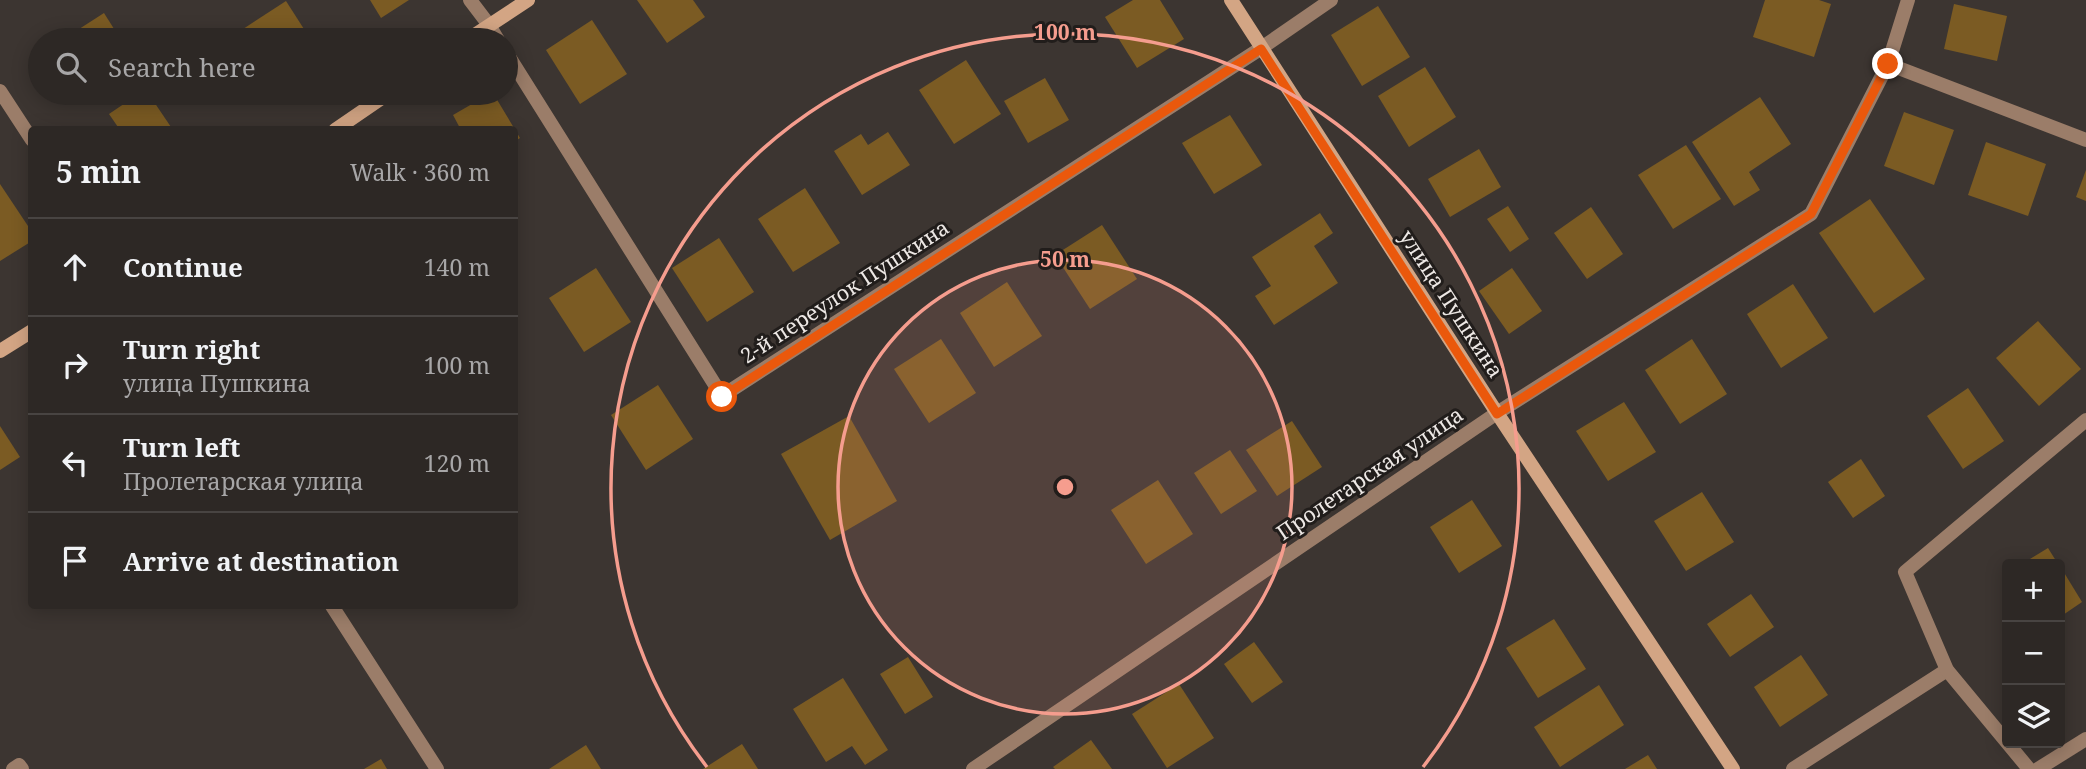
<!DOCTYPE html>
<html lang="en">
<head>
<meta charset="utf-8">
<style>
	:root { --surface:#2d2825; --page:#35302d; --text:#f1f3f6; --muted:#a7a6a7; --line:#484442 }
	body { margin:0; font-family:"Noto Serif",serif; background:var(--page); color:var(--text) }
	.controls { position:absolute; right:21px; bottom:21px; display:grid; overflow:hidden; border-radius:7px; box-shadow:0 4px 18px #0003 }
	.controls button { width:63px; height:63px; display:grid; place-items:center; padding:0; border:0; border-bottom:2px solid var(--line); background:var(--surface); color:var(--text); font:35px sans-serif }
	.stop { position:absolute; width:21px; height:21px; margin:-16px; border:5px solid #ea580c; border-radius:50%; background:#fff }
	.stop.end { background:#ea580c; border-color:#fff; box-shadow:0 2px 7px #0008 }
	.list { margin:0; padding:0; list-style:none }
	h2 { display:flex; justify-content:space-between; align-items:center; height:91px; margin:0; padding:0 28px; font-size:30px }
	h2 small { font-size:23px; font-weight:400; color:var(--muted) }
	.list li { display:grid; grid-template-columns:46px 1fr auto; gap:21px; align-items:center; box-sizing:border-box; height:98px; padding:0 28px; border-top:2px solid var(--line) }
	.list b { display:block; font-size:26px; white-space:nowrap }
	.list p { margin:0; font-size:23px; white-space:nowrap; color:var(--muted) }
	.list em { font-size:23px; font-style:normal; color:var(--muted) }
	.icon { flex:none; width:38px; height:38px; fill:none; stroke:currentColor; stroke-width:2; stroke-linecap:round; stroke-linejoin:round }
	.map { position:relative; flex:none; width:2086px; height:769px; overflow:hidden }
	.search { position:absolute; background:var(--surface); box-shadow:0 4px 18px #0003; left:28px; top:28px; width:490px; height:77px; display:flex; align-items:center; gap:18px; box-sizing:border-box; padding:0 24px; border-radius:38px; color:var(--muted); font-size:26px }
	.panel { position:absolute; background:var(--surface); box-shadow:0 4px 18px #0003; left:28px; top:126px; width:490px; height:483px; border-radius:7px }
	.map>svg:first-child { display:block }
	.building { fill:#7b5b23 }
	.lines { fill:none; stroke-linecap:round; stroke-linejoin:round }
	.lane { stroke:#9b7d69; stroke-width:14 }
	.street { stroke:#9b7d69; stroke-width:14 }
	.secondary { stroke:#d3a584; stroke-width:14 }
	.route { stroke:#ea580c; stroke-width:9 }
	.ring { fill:none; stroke:#f59d8e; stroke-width:3.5 }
	.labels { text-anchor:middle; stroke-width:6; stroke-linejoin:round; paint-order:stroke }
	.street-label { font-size:21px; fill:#ede8e5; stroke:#211d1b }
	.centre { fill:#f59d8e; stroke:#211d1b; stroke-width:3.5 }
	.ring-label { font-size:21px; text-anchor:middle; font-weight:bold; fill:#f59d8e; stroke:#211d1b; stroke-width:6; stroke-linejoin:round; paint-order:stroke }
</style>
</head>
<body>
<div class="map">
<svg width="2086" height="769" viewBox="0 0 2086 769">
	<rect width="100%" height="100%" fill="#3c3531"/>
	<!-- building -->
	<g class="building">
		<polygon points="370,0 409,0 381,18"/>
		<polygon points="637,0 693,0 705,17 667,43"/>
		<polygon points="1133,0 1160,0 1184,39 1137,68 1105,17"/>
		<polygon points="1765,0 1819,0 1831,4 1814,57 1753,37"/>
		<polygon points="286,1 311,40 246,40 240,31"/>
		<polygon points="1954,4 2007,16 1997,61 1944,49"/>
		<polygon points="1378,6 1410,57 1362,86 1331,35"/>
		<polygon points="104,13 121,40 62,40"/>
		<polygon points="592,20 627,74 580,104 546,50"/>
		<polygon points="966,60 1001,114 954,144 919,90"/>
		<polygon points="1425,67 1456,117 1409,147 1378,96"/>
		<polygon points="1045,78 1069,120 1028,143 1004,101"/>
		<polygon points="140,93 148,93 173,130 120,130 109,114"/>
		<polygon points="491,93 493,93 520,138 514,142 514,130 461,130 453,115"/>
		<polygon points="1760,97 1791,144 1749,172 1760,190 1734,206 1692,142"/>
		<polygon points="1904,112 1954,130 1934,185 1884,166"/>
		<polygon points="1230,115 1262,165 1214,194 1182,143"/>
		<polygon points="888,132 910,165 862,195 834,151 861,134 868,145"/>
		<polygon points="1986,142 2046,164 2028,216 1968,195"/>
		<polygon points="1686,145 1721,199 1673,229 1638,175"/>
		<polygon points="1479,149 1501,187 1450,217 1428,179"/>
		<polygon points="2086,170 2086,201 2076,197"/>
		<polygon points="0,184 32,232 32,241 0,261"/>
		<polygon points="805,188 840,243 793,272 758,219"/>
		<polygon points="1870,199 1925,279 1874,313 1819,233"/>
		<polygon points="1508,206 1529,239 1510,252 1487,219"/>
		<polygon points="1591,207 1623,254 1587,279 1554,233"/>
		<polygon points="1320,213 1333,233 1314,246 1338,283 1274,325 1255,296 1271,286 1252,257"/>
		<polygon points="1102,225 1137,279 1090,309 1055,255"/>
		<polygon points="719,238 754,292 707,322 672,268"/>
		<polygon points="596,268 631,322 584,352 549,298"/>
		<polygon points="1512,268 1542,311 1509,334 1479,291"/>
		<polygon points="1007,282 1042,336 994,367 960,313"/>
		<polygon points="1793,284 1828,338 1781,368 1747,314"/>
		<polygon points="2038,321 2081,369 2039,406 1996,358"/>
		<polygon points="941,339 976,393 929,423 894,369"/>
		<polygon points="1692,339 1727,394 1680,424 1645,370"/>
		<polygon points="658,385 693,439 646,470 611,415"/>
		<polygon points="1968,388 2004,441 1963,469 1927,416"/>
		<polygon points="1624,402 1656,452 1608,481 1576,431"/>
		<polygon points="849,416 897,501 830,540 781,454"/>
		<polygon points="1292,421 1322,467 1277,496 1246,450"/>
		<polygon points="0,426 20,457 0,470"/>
		<polygon points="1230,450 1257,491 1221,514 1194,473"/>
		<polygon points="1861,459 1885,496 1853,518 1828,482"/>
		<polygon points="1158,480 1193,534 1146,564 1111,510"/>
		<polygon points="1702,492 1734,542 1686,571 1654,521"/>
		<polygon points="1472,500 1502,546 1459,573 1430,527"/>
		<polygon points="2048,548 2058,564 2022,564"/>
		<polygon points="2060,566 2082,602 2060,617"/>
		<polygon points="1751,594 1774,627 1730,657 1707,624"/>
		<polygon points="1554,619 1586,669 1538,698 1506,648"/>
		<polygon points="1254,642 1283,682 1252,703 1224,664"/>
		<polygon points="1801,655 1828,695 1780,727 1754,687"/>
		<polygon points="908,657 933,697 905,714 880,674"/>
		<polygon points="843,678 888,750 865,765 852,746 826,762 793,709"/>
		<polygon points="1179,684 1214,738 1167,768 1132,714"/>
		<polygon points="1599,685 1624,725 1560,767 1534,727"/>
		<polygon points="1091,740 1112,769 1055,769 1053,767"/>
		<polygon points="742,744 758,769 703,769"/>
		<polygon points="586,745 601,769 549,769"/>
		<polygon points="1648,755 1657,769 1625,769"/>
		<polygon points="381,759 387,769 364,769"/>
	</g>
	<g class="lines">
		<!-- lane -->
		<polyline class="lane" points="470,0 489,25"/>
		<!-- street -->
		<g class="street">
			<polyline points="489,25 498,40"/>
			<polyline points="506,52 722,396 1260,49 1331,0"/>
			<polyline points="1888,64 2086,140"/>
			<polyline points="0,91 32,140"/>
			<polyline points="332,606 437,769"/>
			<polyline points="13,769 19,765 22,769"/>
			<polyline points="973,769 1497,413 1811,214 1888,64 1908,0"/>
			<polyline points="1793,769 1947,670"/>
			<polyline points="2029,769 1947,670 1905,572 2086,420"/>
			<polyline points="2038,769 2086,739"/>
		</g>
		<!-- secondary -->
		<g class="secondary">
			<polyline points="1231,0 1497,413 1733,769"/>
			<polyline points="467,40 528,0"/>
			<polyline points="335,130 389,93"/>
			<polyline points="0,351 32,331"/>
		</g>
	</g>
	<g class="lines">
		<!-- route -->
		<polyline class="route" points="722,397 1261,49 1497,414 1811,214 1888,64"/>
	</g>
	<!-- distance rings -->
	<circle cx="1065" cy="487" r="227" fill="#f59d8e" fill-opacity=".12"/>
	<g class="ring">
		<circle cx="1065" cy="487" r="227"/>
		<path d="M707 767A454 454 0 1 1 1423 767"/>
	</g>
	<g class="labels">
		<!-- street labels -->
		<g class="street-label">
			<text transform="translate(845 292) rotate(-33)" y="7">2-й переулок Пушкина</text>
			<text transform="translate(1451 304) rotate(57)" y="7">улица Пушкина</text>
			<text transform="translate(1370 474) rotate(-34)" y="7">Пролетарская улица</text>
		</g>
	</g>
	<circle cx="1065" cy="487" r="10" class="centre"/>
	<g class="ring-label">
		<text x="1065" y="40">100 m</text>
		<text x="1065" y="267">50 m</text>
	</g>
</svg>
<div class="controls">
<button>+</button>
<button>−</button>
<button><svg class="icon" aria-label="layers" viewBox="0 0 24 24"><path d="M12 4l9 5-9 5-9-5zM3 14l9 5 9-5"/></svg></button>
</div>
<div class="stop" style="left:722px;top:397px"></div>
<div class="stop end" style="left:1888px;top:64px"></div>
<div class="search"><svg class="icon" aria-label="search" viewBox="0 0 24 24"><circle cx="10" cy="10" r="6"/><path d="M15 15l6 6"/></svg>Search here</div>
<section class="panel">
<h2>5 min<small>Walk · 360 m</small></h2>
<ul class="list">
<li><svg class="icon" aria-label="ahead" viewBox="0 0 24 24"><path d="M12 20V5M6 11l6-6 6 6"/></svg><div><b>Continue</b></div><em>140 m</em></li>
<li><svg class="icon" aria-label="right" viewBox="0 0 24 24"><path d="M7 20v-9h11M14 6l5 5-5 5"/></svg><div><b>Turn right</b><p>улица Пушкина</p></div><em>100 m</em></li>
<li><svg class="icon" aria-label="left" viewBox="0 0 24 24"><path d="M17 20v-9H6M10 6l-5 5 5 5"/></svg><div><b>Turn left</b><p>Пролетарская улица</p></div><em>120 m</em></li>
<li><svg class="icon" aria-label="arrive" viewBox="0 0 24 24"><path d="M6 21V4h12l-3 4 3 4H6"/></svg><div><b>Arrive at destination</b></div></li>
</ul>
</section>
</div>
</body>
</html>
